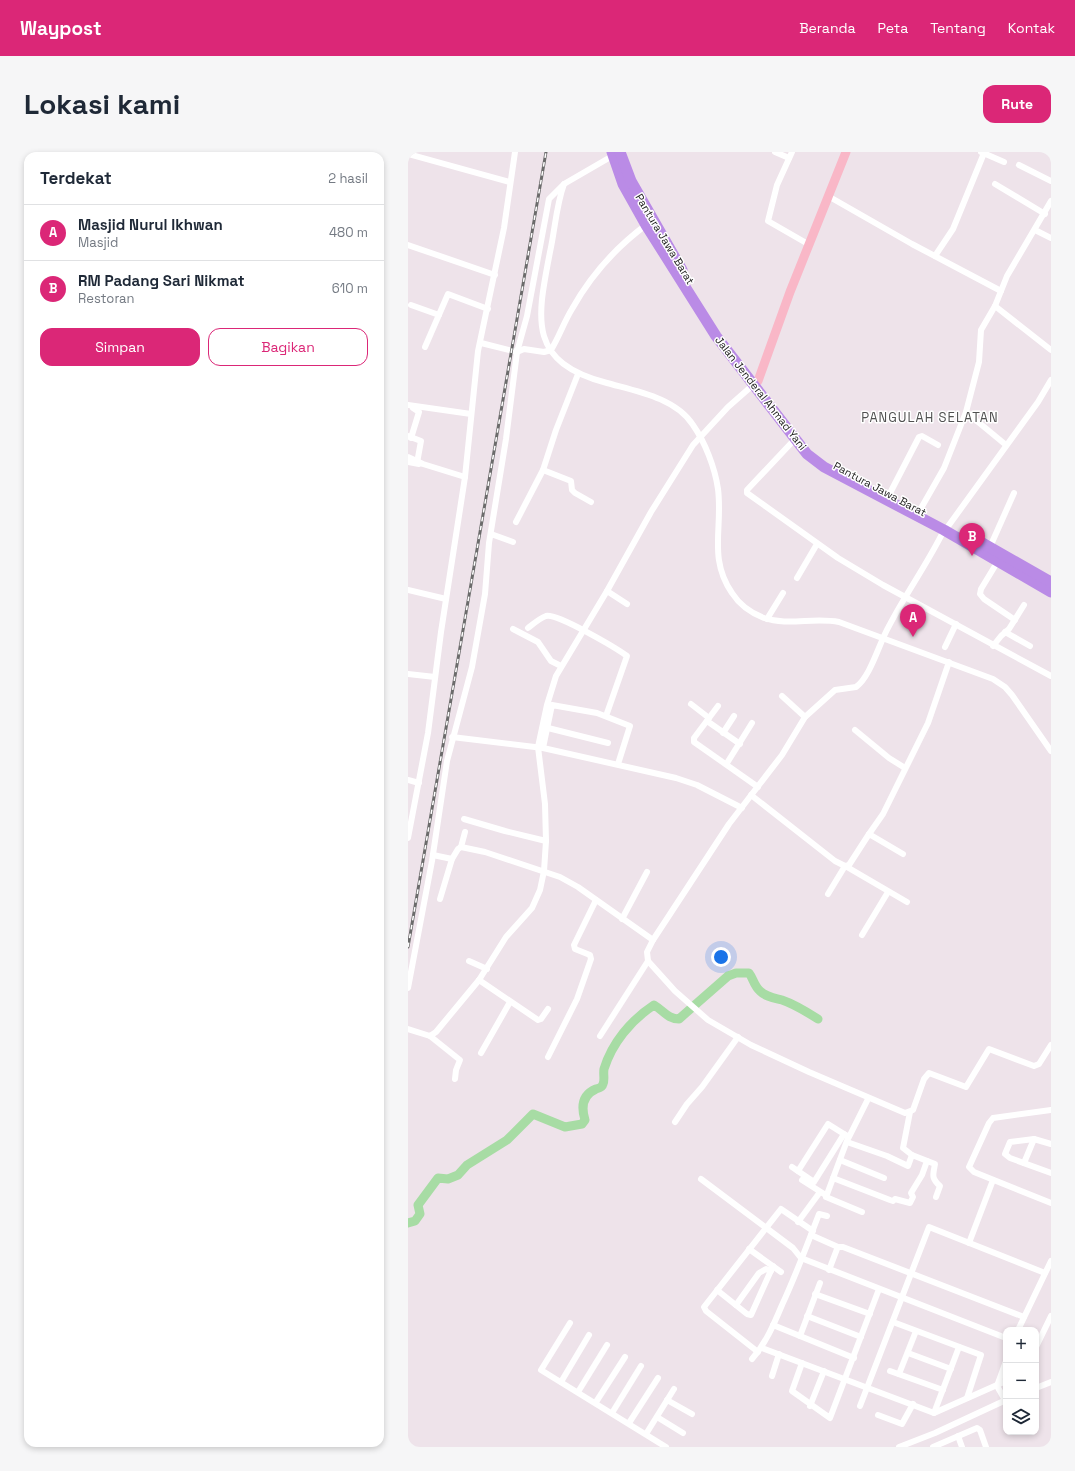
<!DOCTYPE html>
<html lang="id">
<head>
<meta charset="utf-8">
<style>
	:root { --surface:#fff; --page:#f6f6f7; --text:#1f2937; --muted:#747a83; --line:#e0e1e3; --accent:#db2777 }
	body { margin:0; font-family:"Space Grotesk",sans-serif; background:var(--page); color:var(--text) }
	.controls { position:absolute; right:12px; bottom:12px; display:grid; overflow:hidden; border-radius:8px; box-shadow:0 2px 6px #0003 }
	.controls button { width:36px; height:36px; display:grid; place-items:center; padding:0; border:0; border-bottom:1px solid var(--line); background:var(--surface); color:var(--text); font:20px sans-serif }
	.you { position:absolute; left:313px; top:805px; width:14px; height:14px; margin:-10px; border:3px solid #fff; border-radius:50%; background:#1a73e8; box-shadow:0 0 0 6px #1a73e833 }
	.badge { display:grid; place-items:center; width:26px; height:26px; border-radius:50%; background:var(--accent); color:#fff; font-size:13px; font-weight:700 }
	.pin { position:absolute; translate:-50% -33px; filter:drop-shadow(0 1px 2px #0008) }
	.pin::after { content:''; position:absolute; top:21px; width:14px; height:12px; background:inherit; clip-path:polygon(0 0,100% 0,50% 100%) }
	.list { margin:0; padding:0; list-style:none }
	h2 { display:flex; justify-content:space-between; align-items:center; height:52px; margin:0; padding:0 16px; font-size:17px }
	h2 small { font-size:13px; font-weight:400; color:var(--muted) }
	.list li { display:grid; grid-template-columns:26px 1fr auto; gap:12px; align-items:center; box-sizing:border-box; height:56px; padding:0 16px; border-top:1px solid var(--line) }
	.list b { display:block; font-size:15px; white-space:nowrap }
	.list p { margin:0; font-size:13px; white-space:nowrap; color:var(--muted) }
	.list em { font-size:13px; font-style:normal; color:var(--muted) }
	.actions { display:flex; gap:8px; padding:12px 16px }
	.actions a { flex:1; padding:9px 0; border:1px solid var(--accent); border-radius:12px; text-align:center; font-size:14px; color:var(--accent) }
	.actions .main { background:var(--accent); color:#fff }
	.icon { flex:none; width:22px; height:22px; fill:none; stroke:currentColor; stroke-width:2; stroke-linecap:round; stroke-linejoin:round }
	.map { position:relative; flex:none; width:643px; height:1295px; overflow:hidden; border-radius:12px }
	header { display:flex; align-items:center; gap:24px; box-sizing:border-box; height:56px; padding:0 20px; background:var(--accent); color:#fff }
	header strong { font-size:19px }
	nav { display:flex; gap:22px; margin-inline-start:auto; font-size:14px }
	.intro { display:flex; align-items:center; justify-content:space-between; box-sizing:border-box; height:96px; padding:0 24px }
	h1 { margin:0; font-size:28px }
	.button { padding:10px 18px; border-radius:12px; background:var(--accent); color:#fff; font-size:14px; font-weight:700 }
	main { display:flex; gap:24px; padding:0 24px }
	aside { flex:1; background:var(--surface); border-radius:12px; box-shadow:0 2px 6px #0003 }
	.map>svg:first-child { display:block }
	.lines { fill:none; stroke-linecap:round; stroke-linejoin:round }
	.river { stroke:#a7dca4; stroke-width:9 }
	.street { stroke:#fff; stroke-width:6 }
	.secondary { stroke:#f9b7c7; stroke-width:9 }
	.highway { stroke:#ba8be6; stroke-width:11 }
	.rail-casing { stroke:#6b6b6b; stroke-width:3 }
	.rail { stroke:#fff; stroke-width:1.5; stroke-dasharray:4.5; stroke-linecap:butt }
	.labels { text-anchor:middle; stroke-width:3; stroke-linejoin:round; paint-order:stroke }
	.street-label { font-size:11px; fill:#1d1d1d; stroke:#fff }
	.quarter-label { font-size:13px; letter-spacing:1px; fill:#505050; stroke:#fff }
</style>
</head>
<body>
<header>
<strong>Waypost</strong>
<nav><a>Beranda</a><a>Peta</a><a>Tentang</a><a>Kontak</a></nav>
</header>
<div class="intro"><h1>Lokasi kami</h1><a class="button">Rute</a></div>
<main>
<aside>
<h2>Terdekat<small>2 hasil</small></h2>
<ul class="list">
<li><span class="badge">A</span><div><b>Masjid Nurul Ikhwan</b><p>Masjid</p></div><em>480 m</em></li>
<li><span class="badge">B</span><div><b>RM Padang Sari Nikmat</b><p>Restoran</p></div><em>610 m</em></li>
</ul>
<div class="actions"><a class="main">Simpan</a><a>Bagikan</a></div>
</aside>
<div class="map">
<svg width="643" height="1295" viewBox="0 0 643 1295">
	<rect width="100%" height="100%" fill="#eee3ea"/>
	<g class="lines">
		<!-- river -->
		<path class="river" d="M 0,1071 L 7,1069 L 12,1062 L 10,1053 L 30,1026 L 40,1027 L 50,1023 L 59,1013 L 99,988 L 125,962 L 157,975 L 174,972 L 177,968 C 173,955 174,943 188,937 C 191,936 194,936 195,932 C 197,928 195,922 196,917 C 204,891 223,868 246,853 C 256,859 260,867 271,867 L 320,824 L 328,821 L 341,821 C 345,826 346,834 352,839 C 358,845 366,846 374,848 C 386,852 399,860 410,867"/>
		<!-- street -->
		<g class="street">
			<polyline points="367,0 381,6"/>
			<polyline points="384,0 369,33 360,69 400,92"/>
			<polyline points="573,0 596,10"/>
			<polyline points="0,2 102,30"/>
			<polyline points="611,13 643,29"/>
			<path d="M 156,32 C 148,54 147,78 142,100 C 129,167 119,210 199,231 C 228,239 268,246 285,273 C 297,290 307,316 310,337 C 315,376 300,406 324,441 C 331,452 343,461 356,466 C 380,474 406,465 431,470 L 585,527 L 597,535 L 604,543 L 643,599"/>
			<polyline points="587,32 637,62"/>
			<polyline points="420,44 504,92 593,139"/>
			<polyline points="627,78 643,86"/>
			<polyline points="0,93 87,123"/>
			<polyline points="527,104 545,77 576,1"/>
			<polyline points="3,153 31,163"/>
			<polyline points="587,154 643,198"/>
			<path d="M 73,191 L 109,200 L 116,197 L 136,200 L 143,198 C 151,185 156,170 164,157 C 183,123 207,96 238,73"/>
			<polyline points="17,195 40,142 80,157"/>
			<polyline points="0,253 63,262"/>
			<polyline points="558,260 598,293"/>
			<polyline points="0,284 13,289 9,311"/>
			<polyline points="3,286 11,260 5,256"/>
			<polyline points="387,287 339,338 339,341 430,406 475,433 643,524"/>
			<polyline points="0,305 15,312 57,325"/>
			<polyline points="0,310 11,312"/>
			<polyline points="135,318 163,329 164,338 167,341 183,350"/>
			<polyline points="481,343 511,285 514,284 530,293"/>
			<polyline points="512,358 536,316 558,260 571,210 573,178 587,154 599,124 643,49"/>
			<polyline points="108,370 135,318 148,278 170,222"/>
			<polyline points="541,373 630,250 643,228"/>
			<polyline points="83,382 105,390"/>
			<polyline points="582,395 606,341"/>
			<polyline points="590,409 573,437 572,442 576,447 607,468"/>
			<polyline points="389,426 409,392"/>
			<polyline points="0,438 38,447"/>
			<polyline points="199,439 219,452"/>
			<polyline points="359,467 375,441"/>
			<path d="M 120,476 C 125,472 132,466 138,464 C 149,461 208,496 219,504 L 198,564"/>
			<polyline points="105,477 130,490 143,509 153,514"/>
			<polyline points="597,480 622,494"/>
			<polyline points="585,494 593,484 601,477 616,453"/>
			<polyline points="537,495 548,472"/>
			<polyline points="0,522 27,525"/>
			<polyline points="374,544 397,565"/>
			<polyline points="283,552 301,566"/>
			<polyline points="310,554 286,586 286,590 350,635"/>
			<polyline points="299,569 332,592"/>
			<polyline points="136,575 200,591"/>
			<polyline points="447,578 481,606 497,616"/>
			<polyline points="315,581 326,564"/>
			<polyline points="44,585 135,596 268,626 289,633 334,656"/>
			<polyline points="135,596 144,553 189,561 222,574 210,612"/>
			<polyline points="319,611 344,571"/>
			<polyline points="0,628 11,631"/>
			<polyline points="343,643 427,709 437,714 441,713 461,682 495,702"/>
			<polyline points="56,667 97,679 138,689"/>
			<polyline points="461,682 475,662 520,571 541,510"/>
			<polyline points="0,686 20,581 33,480 57,325 70,199 96,76 107,0"/>
			<polyline points="53,695 57,680"/>
			<path d="M 25,703 L 44,707 L 50,697 L 53,695 L 77,700 L 152,725 L 170,735 L 245,788 L 321,672 L 374,603 L 397,565 L 427,538 L 448,535 C 463,524 471,491 481,474 C 498,441 520,411 536,378"/>
			<polyline points="439,715 499,750"/>
			<polyline points="420,742 437,714"/>
			<polyline points="32,747 44,707"/>
			<polyline points="214,767 239,720"/>
			<polyline points="454,783 480,740"/>
			<polyline points="245,788 239,800 240,809 267,839 300,868 343,893 401,920 497,961 505,958 516,927 521,921 558,935 581,897 626,914 631,912 643,893"/>
			<polyline points="61,809 79,817"/>
			<polyline points="71,828 130,868 133,867 140,857"/>
			<polyline points="0,836 24,709 39,609 64,515 77,442 81,391 98,287 109,200 119,164 141,47 156,32 206,3"/>
			<polyline points="0,877 22,884 28,880 71,828 98,785 124,756 132,738 136,719 138,689 137,652 130,595 139,553 148,524 199,439 243,360 285,293 320,255 345,233"/>
			<polyline points="22,884 52,908 48,918 47,927"/>
			<polyline points="192,884 240,809"/>
			<polyline points="73,901 102,850"/>
			<polyline points="140,905 169,847 183,807 182,803 167,797 166,793 188,748"/>
			<polyline points="643,958 585,966 581,971 561,1015 566,1020 643,1051"/>
			<polyline points="502,960 495,996 504,1003"/>
			<polyline points="267,970 279,952 294,935 330,885"/>
			<polyline points="440,986 418,1045 454,1060"/>
			<path d="M 439,990 L 479,1004 L 500,1014 L 504,1003 L 527,1012 C 525,1023 523,1026 532,1034 L 528,1045"/>
			<polyline points="643,992 626,987 602,990 597,1002 602,1006 643,1021"/>
			<polyline points="432,1008 476,1026"/>
			<polyline points="616,1011 626,987"/>
			<polyline points="384,1015 406,1030 436,982 441,985 460,947"/>
			<polyline points="390,1019 420,972 436,982"/>
			<polyline points="425,1026 482,1048 485,1049 487,1047 502,1051 505,1045 503,1041 514,1023 519,1009"/>
			<polyline points="293,1027 385,1096 393,1106 598,1186"/>
			<polyline points="394,1028 416,1042"/>
			<polyline points="390,1070 412,1040"/>
			<polyline points="403,1083 430,1095"/>
			<polyline points="561,1091 585,1028"/>
			<polyline points="341,1097 373,1120"/>
			<polyline points="421,1118 429,1097 430,1095 435,1095 616,1165"/>
			<polyline points="309,1138 339,1162 343,1163 365,1114"/>
			<polyline points="407,1142 462,1162"/>
			<polyline points="328,1153 351,1121 358,1117 363,1119"/>
			<polyline points="399,1164 453,1185"/>
			<polyline points="485,1170 573,1203 559,1246"/>
			<polyline points="162,1171 133,1218 258,1295"/>
			<polyline points="365,1173 446,1206"/>
			<polyline points="610,1178 643,1109"/>
			<polyline points="392,1184 412,1131"/>
			<polyline points="628,1195 643,1164"/>
			<polyline points="354,1196 526,1261 598,1229"/>
			<polyline points="350,1200 298,1159 296,1155 373,1057 405,1079"/>
			<polyline points="500,1201 543,1217"/>
			<path d="M 344,1207 C 358,1191 366,1172 374,1153 C 388,1123 399,1093 411,1062 L 419,1064"/>
			<polyline points="394,1211 384,1239 422,1266 471,1137"/>
			<polyline points="482,1219 535,1238"/>
			<polyline points="491,1222 508,1179"/>
			<polyline points="364,1224 371,1202"/>
			<polyline points="153,1230 181,1183"/>
			<polyline points="628,1236 643,1230"/>
			<polyline points="170,1240 199,1193"/>
			<polyline points="259,1248 284,1262"/>
			<polyline points="597,1248 589,1234 598,1209"/>
			<polyline points="188,1250 217,1205"/>
			<polyline points="402,1254 416,1219"/>
			<polyline points="452,1254 521,1075 637,1121"/>
			<polyline points="204,1261 233,1214"/>
			<polyline points="526,1261 551,1195"/>
			<polyline points="470,1263 494,1272 505,1252"/>
			<polyline points="249,1265 275,1281"/>
			<polyline points="221,1271 250,1226"/>
			<polyline points="238,1282 266,1237"/>
			<polyline points="550,1284 554,1295"/>
			<polyline points="491,1295 527,1281 598,1248"/>
			<polyline points="525,1295 569,1276 572,1278 578,1295"/>
		</g>
		<!-- secondary -->
		<polyline class="secondary" points="350,229 382,140 438,0"/>
		<!-- highway -->
		<g class="highway">
			<polyline points="204,0 215,32 238,73 308,184 399,302 416,315 536,378 643,440"/>
			<polyline points="212,0 223,29 274,118"/>
			<polyline points="571,389 643,430"/>
		</g>
		<!-- rail casing -->
		<g class="rail-casing">
			<polyline id="rail" points="0,795 138,0"/>
		</g>
		<!-- rail -->
		<use href="#rail" class="rail"/>
	</g>
	<g class="labels">
		<!-- street labels -->
		<g class="street-label">
			<text transform="translate(257 87) rotate(59)" y="4">Pantura Jawa Barat</text>
			<text transform="translate(353 241) rotate(52)" y="4">Jalan Jenderal Ahmad Yani</text>
			<text transform="translate(472 337) rotate(28)" y="4">Pantura Jawa Barat</text>
		</g>
		<!-- quarter labels -->
		<g class="quarter-label">
			<text x="522" y="270">PANGULAH SELATAN</text>
		</g>
	</g>
</svg>
<div class="controls">
<button>+</button>
<button>−</button>
<button><svg class="icon" aria-label="layers" viewBox="0 0 24 24"><path d="M12 4l9 5-9 5-9-5zM3 14l9 5 9-5"/></svg></button>
</div>
<div class="you"></div>
<div class="pin badge" style="left:505px;top:485px">A</div>
<div class="pin badge" style="left:564px;top:404px">B</div>
</div>
</main>
</body>
</html>
